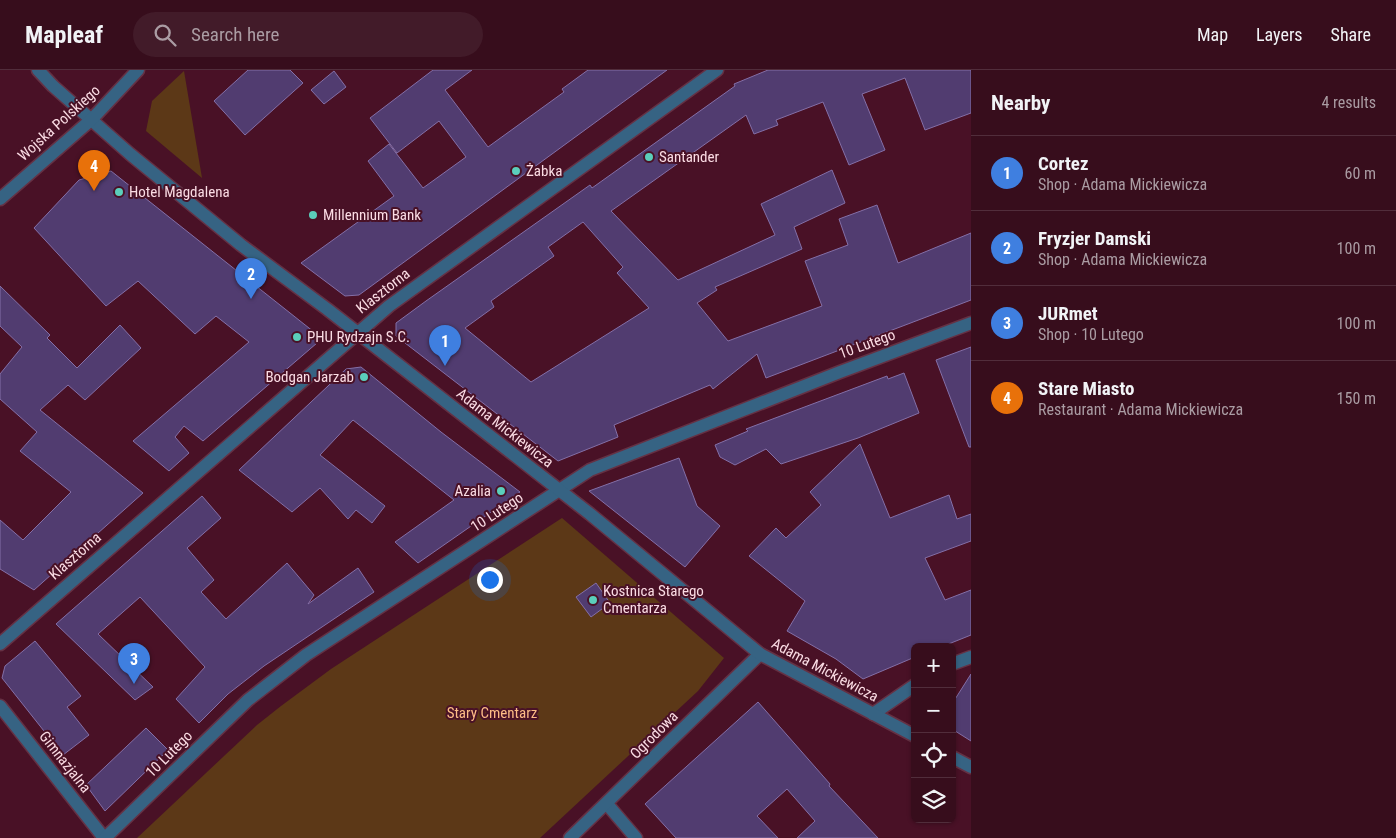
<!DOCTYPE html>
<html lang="en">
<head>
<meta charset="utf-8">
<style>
	:root { --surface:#370d1c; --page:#421b29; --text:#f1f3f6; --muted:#aa9ca3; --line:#512d3b; --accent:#bca0f2 }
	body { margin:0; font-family:"Roboto Condensed",sans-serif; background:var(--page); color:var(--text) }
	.controls { position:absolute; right:15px; bottom:15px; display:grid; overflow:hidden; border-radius:8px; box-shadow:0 1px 4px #0004 }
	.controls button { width:45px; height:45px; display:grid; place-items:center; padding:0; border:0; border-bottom:1px solid var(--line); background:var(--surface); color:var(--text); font:25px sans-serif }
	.you { position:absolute; left:489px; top:509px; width:18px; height:18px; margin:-12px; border:4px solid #fff; border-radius:50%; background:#1a73e8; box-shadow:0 0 0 8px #1a73e833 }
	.badge { display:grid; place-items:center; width:32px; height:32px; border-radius:50%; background:var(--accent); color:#fff; font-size:16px; font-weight:700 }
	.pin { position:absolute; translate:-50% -41px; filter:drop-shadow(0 1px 2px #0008) }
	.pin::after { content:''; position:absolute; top:26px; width:18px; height:15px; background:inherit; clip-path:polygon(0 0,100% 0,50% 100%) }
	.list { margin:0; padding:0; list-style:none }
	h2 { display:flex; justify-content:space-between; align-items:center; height:65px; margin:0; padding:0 20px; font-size:21px }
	h2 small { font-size:16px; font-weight:400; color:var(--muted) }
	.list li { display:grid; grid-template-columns:32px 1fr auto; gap:15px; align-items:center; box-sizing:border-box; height:75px; padding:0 20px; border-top:1px solid var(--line) }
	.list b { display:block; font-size:19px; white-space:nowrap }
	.list p { margin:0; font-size:16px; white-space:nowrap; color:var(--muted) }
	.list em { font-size:16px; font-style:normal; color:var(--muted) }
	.icon { flex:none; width:28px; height:28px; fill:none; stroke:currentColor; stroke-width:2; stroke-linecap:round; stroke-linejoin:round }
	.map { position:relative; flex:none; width:971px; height:768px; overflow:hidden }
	header { display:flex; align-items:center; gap:30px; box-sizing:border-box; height:70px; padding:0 25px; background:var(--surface); border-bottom:1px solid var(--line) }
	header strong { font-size:24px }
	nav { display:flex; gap:28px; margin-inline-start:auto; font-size:18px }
	.search { width:350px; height:45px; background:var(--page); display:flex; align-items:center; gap:12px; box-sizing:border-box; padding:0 18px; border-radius:28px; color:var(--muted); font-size:19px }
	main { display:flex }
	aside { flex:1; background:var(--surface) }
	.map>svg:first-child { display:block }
	.green { fill:#5c3817 }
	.building { fill:#513c70; stroke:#846fa7; fill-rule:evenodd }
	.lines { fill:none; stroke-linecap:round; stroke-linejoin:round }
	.minor-casing { stroke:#653144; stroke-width:15 }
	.tertiary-casing { stroke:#653144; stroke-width:15 }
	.minor { stroke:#366383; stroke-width:12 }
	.tertiary { stroke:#366383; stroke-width:12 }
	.poi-dot { fill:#5bcebb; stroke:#491126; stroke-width:2 }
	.labels { text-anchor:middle; stroke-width:4; stroke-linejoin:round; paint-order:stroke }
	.street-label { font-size:15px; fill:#fbdce4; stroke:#491126 }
	.poi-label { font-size:15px; fill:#fbdce4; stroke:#491126; text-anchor:start }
	.park-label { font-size:15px; fill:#fdbd86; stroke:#491126 }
</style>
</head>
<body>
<header>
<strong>Mapleaf</strong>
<div class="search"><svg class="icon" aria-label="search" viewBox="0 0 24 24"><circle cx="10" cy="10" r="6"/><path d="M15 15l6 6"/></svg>Search here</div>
<nav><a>Map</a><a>Layers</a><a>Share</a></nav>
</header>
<main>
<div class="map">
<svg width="971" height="768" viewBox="0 0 971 768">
	<rect width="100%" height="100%" fill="#491126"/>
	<!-- green -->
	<g class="green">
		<polygon points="184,1 202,108 146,61 152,31"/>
		<polygon points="562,448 724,588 698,621 540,768 137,768 257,655 281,636 331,599"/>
	</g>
	<!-- building -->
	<g class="building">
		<polygon points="248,0 290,0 303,13 245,65 214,31"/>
		<polygon points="433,0 472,0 445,20 488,77 564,22 562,19 588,0 667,0 359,225 345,226 301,193 394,126 368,91 389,74 423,118 466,87 439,51 397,83 370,48"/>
		<path d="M 768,0 L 971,0 L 971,43 L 925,60 L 905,8 L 862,24 L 885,80 L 849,95 L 823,32 L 776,50 L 778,55 L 754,64 L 746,45 L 611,141 L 678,210 L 775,165 L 761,134 L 832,100 L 845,133 L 794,157 L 802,179 L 715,217 L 717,220 L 697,233 L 728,271 L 822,236 L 805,191 L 848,175 L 839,149 L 877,135 L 898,193 L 971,163 L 971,230 L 766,308 L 757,284 L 713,319 L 710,315 L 614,355 L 618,367 L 558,391 L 396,266 L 396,253 L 426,231 L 590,115 L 592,118 L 735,16 L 734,14 ZM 583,152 L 623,197 L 617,203 L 649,238 L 531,312 L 465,258 L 494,237 L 491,231 L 554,186 L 548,177 Z"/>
		<polygon points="334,1 346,17 324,34 311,20"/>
		<polygon points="111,101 314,262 317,273 203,371 184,356 175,367 189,383 169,401 133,371 249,272 216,246 195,264 138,211 106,236 34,158 79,110"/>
		<polygon points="0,216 50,265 47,268 77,298 120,255 141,278 85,330 68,315 40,340 143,423 34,520 0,499 0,450 23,470 71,422 20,381 37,362 0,329 0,304 22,277 0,256"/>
		<polygon points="971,277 971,377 969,377 936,290"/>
		<polygon points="361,297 441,362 520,422 418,493 395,472 454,430 353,350 320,385 385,436 372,453 356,440 348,449 320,418 292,442 239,400 346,299"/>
		<polygon points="904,303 919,343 858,368 781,394 766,379 735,395 720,387 715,375 748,361 746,359 887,306 888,309"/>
		<polygon points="860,374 890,448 949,425 957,449 971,444 971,471 925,488 945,530 971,520 971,565 941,577 915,577 915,587 863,609 836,589 787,561 805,531 749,486 776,458 786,468 821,435 810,422"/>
		<polygon points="679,388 697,436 720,456 685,497 589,421"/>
		<polygon points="202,426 221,448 187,478 214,510 201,522 226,549 287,493 314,525 308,534 358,498 374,522 264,596 228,624 199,653 176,629 205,597 140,527 98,564 153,617 135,630 56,554"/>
		<polygon points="596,513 610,533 591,547 576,527"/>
		<polygon points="35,571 81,626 67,637 89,665 63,685 2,608 5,596"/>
		<polygon points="971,604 971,671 952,659 952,634"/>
		<polygon points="758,632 830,714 829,716 878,768 797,768 815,751 787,719 757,746 778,768 676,768 645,734"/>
		<polygon points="146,658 168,680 105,741 86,715"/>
	</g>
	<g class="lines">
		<!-- minor casing -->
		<g class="minor-casing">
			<g id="minor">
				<polyline points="0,574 389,236 717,0"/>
				<polyline points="952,594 971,587"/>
				<polyline points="0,636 104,768"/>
				<polyline points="873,644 915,615"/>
				<polyline points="607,734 636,768"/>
				<polyline points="105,768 248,630 306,585 590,400 840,302 971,253"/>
				<polyline points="570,768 760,584"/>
			</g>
		</g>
		<!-- tertiary casing -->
		<g class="tertiary-casing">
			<g id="tertiary">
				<polyline points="38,0 53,16 130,84 241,175 327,239 590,444 760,584 915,666"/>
				<polyline points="0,129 92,49 138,0"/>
				<polyline points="952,687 971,697"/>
			</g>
		</g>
		<!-- minor -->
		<use href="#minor" class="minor"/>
		<!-- tertiary -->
		<use href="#tertiary" class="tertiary"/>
	</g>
	<!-- markers -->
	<g class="poi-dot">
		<circle cx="649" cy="87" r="5"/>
		<circle cx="516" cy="101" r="5"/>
		<circle cx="119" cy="122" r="5"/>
		<circle cx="313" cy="145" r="5"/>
		<circle cx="297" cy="267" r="5"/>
		<circle cx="364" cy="307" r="5"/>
		<circle cx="501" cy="421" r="5"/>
		<circle cx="593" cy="530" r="5"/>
	</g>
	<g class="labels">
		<!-- street labels -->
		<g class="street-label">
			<text transform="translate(59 53) rotate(-42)" y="5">Wojska Polskiego</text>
			<text transform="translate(383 221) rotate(-38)" y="5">Klasztorna</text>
			<text transform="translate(867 274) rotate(-20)" y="5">10 Lutego</text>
			<text transform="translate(505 358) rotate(38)" y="5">Adama Mickiewicza</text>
			<text transform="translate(497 442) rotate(-33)" y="5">10 Lutego</text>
			<text transform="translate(75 486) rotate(-41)" y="5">Klasztorna</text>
			<text transform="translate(825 600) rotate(28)" y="5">Adama Mickiewicza</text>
			<text transform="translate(654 665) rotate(-45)" y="5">Ogrodowa</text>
			<text transform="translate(169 684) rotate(-45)" y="5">10 Lutego</text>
			<text transform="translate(65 692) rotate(52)" y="5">Gimnazjalna</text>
		</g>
		<!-- poi labels -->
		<g class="poi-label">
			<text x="659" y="92">Santander</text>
			<text x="526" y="106">Żabka</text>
			<text x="129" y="127">Hotel Magdalena</text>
			<text x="323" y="150">Millennium Bank</text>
			<text x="307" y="272">PHU Rydzajn S.C.</text>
			<text x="354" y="312" text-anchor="end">Bodgan Jarzab</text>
			<text x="491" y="426" text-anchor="end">Azalia</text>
			<text x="603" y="526">Kostnica Starego<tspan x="603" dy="17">Cmentarza</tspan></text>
		</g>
		<!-- park labels -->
		<g class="park-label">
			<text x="492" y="648">Stary Cmentarz</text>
		</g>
	</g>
</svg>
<div class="controls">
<button>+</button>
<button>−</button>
<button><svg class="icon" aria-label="locate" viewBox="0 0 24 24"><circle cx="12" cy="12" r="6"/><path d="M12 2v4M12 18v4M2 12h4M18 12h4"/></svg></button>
<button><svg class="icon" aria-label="layers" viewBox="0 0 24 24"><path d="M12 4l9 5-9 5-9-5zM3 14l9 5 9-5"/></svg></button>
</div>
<div class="you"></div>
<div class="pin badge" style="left:445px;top:296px;background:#3f7fe0">1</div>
<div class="pin badge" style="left:251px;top:229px;background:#3f7fe0">2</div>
<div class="pin badge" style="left:134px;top:614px;background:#3f7fe0">3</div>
<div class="pin badge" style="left:94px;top:121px;background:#e8710a">4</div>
</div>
<aside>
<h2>Nearby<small>4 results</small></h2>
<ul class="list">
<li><span class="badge" style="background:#3f7fe0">1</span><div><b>Cortez</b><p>Shop · Adama Mickiewicza</p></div><em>60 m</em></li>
<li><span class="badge" style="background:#3f7fe0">2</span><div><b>Fryzjer Damski</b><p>Shop · Adama Mickiewicza</p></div><em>100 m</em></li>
<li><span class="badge" style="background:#3f7fe0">3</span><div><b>JURmet</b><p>Shop · 10 Lutego</p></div><em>100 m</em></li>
<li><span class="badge" style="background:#e8710a">4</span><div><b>Stare Miasto</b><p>Restaurant · Adama Mickiewicza</p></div><em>150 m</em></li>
</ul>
</aside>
</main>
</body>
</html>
